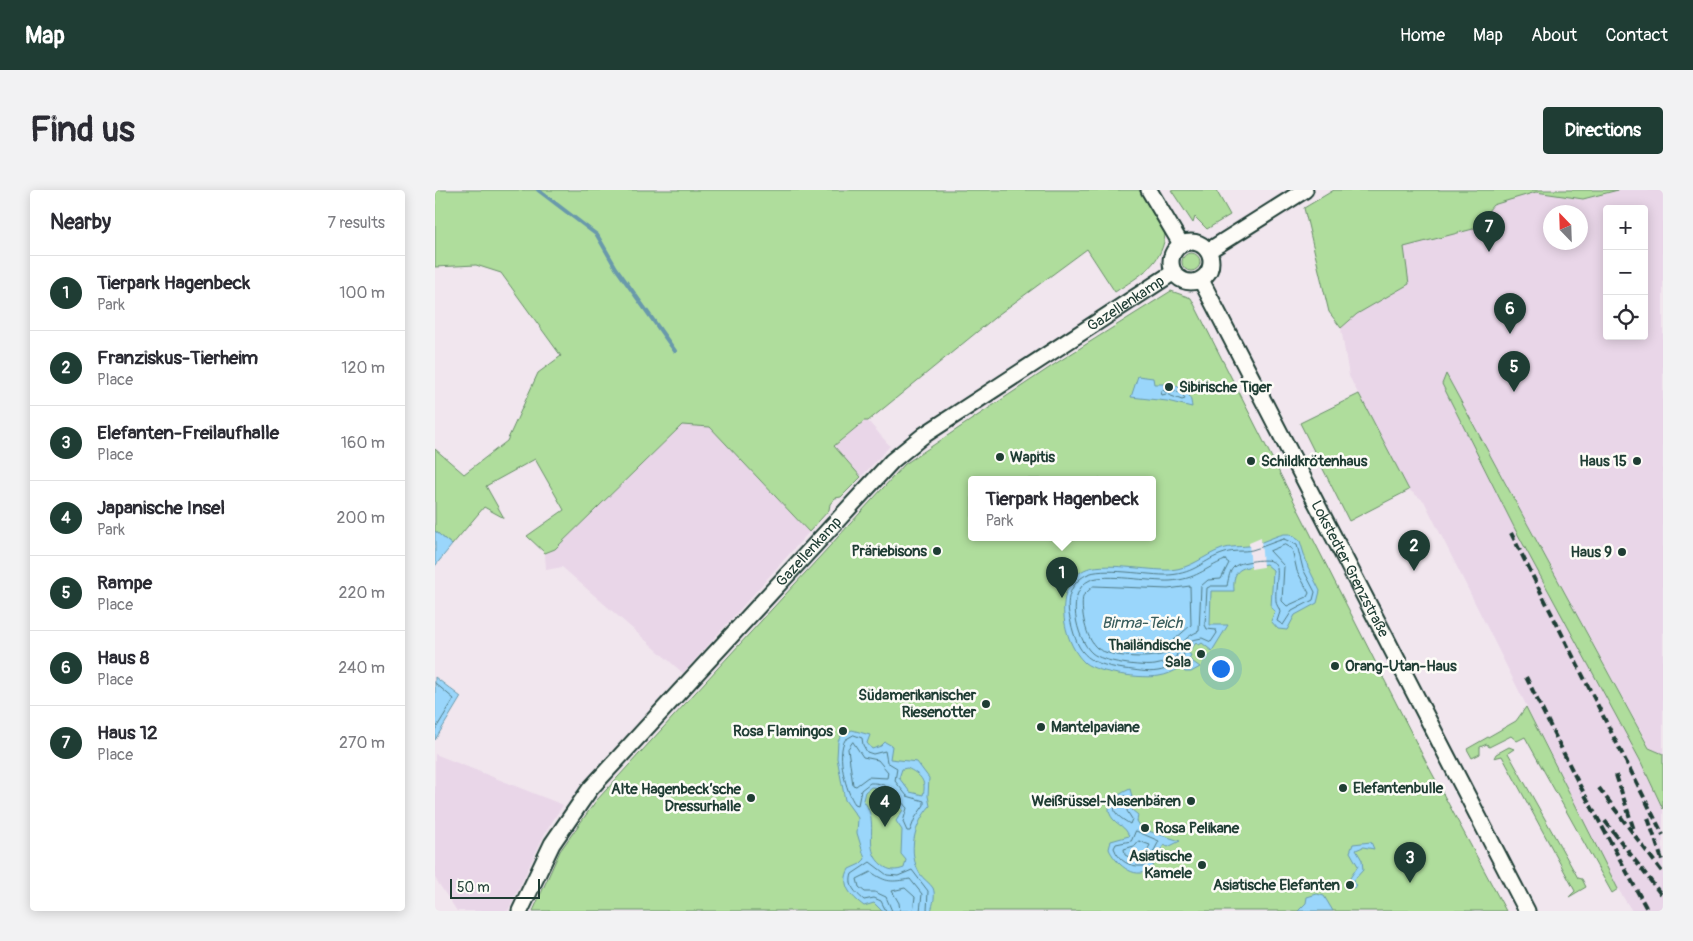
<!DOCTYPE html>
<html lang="en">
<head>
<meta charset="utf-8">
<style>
	:root { --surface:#fff; --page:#f2f2f3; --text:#2b2b33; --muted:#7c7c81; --line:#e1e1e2; --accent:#1f3d34 }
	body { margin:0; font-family:Pangolin,sans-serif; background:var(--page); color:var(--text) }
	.controls { position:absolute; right:15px; top:15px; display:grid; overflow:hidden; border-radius:5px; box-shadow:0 2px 12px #0003 }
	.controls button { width:45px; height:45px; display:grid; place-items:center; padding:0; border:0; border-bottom:1px solid var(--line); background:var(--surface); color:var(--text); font:25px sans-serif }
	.compass { position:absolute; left:1108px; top:15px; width:45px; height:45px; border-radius:50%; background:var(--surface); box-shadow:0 2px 12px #0003; rotate:337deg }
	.scale { position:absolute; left:15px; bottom:12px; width:90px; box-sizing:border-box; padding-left:5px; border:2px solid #1f3d34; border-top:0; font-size:14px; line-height:18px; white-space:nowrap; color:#1f3d34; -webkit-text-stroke:4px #fdfcf7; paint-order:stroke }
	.you { position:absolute; left:785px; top:478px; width:18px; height:18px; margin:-12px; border:4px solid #fff; border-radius:50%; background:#1a73e8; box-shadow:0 0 0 8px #1a73e833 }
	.badge { display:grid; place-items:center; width:32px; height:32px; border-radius:50%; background:var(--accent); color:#fff; font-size:16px; font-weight:700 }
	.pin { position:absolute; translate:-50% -41px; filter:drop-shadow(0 1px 2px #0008) }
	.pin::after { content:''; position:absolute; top:26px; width:18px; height:15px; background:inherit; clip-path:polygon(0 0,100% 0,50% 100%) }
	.popup { position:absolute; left:533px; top:286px; width:188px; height:65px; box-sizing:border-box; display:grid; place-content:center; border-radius:5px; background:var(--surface); filter:drop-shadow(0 1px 4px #0005); font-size:16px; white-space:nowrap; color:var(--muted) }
	.popup b { font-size:19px; color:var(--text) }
	.popup::after { content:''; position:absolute; left:50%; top:100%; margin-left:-10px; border:10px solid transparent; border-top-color:var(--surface) }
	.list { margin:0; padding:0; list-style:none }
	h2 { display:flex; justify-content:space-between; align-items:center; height:65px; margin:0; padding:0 20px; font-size:21px }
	h2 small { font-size:16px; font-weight:400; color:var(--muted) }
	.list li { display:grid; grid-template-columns:32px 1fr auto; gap:15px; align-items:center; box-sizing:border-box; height:75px; padding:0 20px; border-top:1px solid var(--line) }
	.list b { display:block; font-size:19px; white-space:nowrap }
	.list p { margin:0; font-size:16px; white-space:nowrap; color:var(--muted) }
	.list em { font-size:16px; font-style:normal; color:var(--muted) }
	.icon { flex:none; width:28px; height:28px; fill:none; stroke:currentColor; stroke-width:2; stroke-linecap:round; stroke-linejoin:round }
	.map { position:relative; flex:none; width:1228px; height:721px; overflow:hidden; border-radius:5px }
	header { display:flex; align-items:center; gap:30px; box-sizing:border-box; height:70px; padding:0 25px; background:var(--accent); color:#fff }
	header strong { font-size:24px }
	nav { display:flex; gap:28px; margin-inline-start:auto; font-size:18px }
	.intro { display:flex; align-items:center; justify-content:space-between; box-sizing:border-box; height:120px; padding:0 30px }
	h1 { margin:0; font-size:35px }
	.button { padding:12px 22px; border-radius:5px; background:var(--accent); color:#fff; font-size:18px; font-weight:700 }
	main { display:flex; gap:30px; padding:0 30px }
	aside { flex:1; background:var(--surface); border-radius:5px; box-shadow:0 2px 12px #0003 }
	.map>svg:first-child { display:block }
	.built { fill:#e9d6e8; fill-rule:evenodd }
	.green { fill:#afdd9c; stroke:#678d68; fill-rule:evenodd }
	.water { fill:#9ad6fb; stroke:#6999ab; fill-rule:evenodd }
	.pier { fill:#f1e6ee }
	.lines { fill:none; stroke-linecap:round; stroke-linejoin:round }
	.shore { stroke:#507a84; stroke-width:1 }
	.stream { stroke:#6999ab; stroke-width:4 }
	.minor-casing { stroke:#1f3d34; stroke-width:19 }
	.minor { stroke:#fdfcf7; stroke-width:15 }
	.rail { stroke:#1f3d34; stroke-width:4; stroke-dasharray:8 4; stroke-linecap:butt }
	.poi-dot { fill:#1f3d34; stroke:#fdfcf7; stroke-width:2 }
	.labels { text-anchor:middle; stroke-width:5; stroke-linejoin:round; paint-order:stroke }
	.street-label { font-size:15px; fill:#1f3d34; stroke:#fdfcf7 }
	.poi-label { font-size:15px; font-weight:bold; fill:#1f3d34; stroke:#fdfcf7; text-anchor:end }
	.water-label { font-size:16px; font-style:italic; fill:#385c5c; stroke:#fdfcf7 }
</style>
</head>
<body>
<header>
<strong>Map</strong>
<nav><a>Home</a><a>Map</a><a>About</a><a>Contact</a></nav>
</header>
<div class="intro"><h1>Find us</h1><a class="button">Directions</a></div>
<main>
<aside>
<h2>Nearby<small>7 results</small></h2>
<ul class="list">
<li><span class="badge">1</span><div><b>Tierpark Hagenbeck</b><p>Park</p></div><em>100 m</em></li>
<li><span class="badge">2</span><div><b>Franziskus-Tierheim</b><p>Place</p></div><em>120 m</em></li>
<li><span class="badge">3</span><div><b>Elefanten-Freilaufhalle</b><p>Place</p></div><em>160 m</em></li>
<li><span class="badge">4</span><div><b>Japanische Insel</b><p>Park</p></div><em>200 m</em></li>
<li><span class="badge">5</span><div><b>Rampe</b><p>Place</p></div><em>220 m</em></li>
<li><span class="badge">6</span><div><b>Haus 8</b><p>Place</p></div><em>240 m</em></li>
<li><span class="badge">7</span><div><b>Haus 12</b><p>Place</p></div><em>270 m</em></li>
</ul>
</aside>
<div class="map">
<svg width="1228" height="721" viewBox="0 0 1228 721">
	<rect width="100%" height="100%" fill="#f1e6ee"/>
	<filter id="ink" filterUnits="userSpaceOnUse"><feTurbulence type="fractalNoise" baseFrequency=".02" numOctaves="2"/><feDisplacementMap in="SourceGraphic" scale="10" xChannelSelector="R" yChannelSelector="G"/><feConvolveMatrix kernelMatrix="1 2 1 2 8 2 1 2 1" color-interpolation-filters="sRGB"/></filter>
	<g filter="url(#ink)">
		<!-- built -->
		<g class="built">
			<path d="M 1183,0 L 1228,0 L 1228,564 L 1215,558 L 1011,184 L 1007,194 L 1081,341 L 1205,570 L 1228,619 L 1228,721 L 1197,721 L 1183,699 L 989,311 L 974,300 L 914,186 L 906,138 L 922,124 L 974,94 L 968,57 L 1038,39 L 1058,15 L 1101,2 L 1148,9 ZM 1172,19 L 1209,19 L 1209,146 L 1172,146 ZM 1116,22 L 1146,22 L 1146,52 L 1116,52 Z"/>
			<polygon points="429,231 433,231 455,256 426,287 399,256"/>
			<polygon points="247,235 275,237 374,342 248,483 127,377 111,380 110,363 120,359"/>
			<polygon points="0,564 128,615 110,643 73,721 22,721 0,688"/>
		</g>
		<!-- green -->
		<g class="green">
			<path d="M 0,0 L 704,0 L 730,41 C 730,73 704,86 680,102 L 652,59 L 564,124 L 433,231 L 429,231 L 399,256 L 426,287 L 406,307 L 400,308 L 395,314 L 394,320 L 374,342 L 275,237 L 247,235 L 120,359 L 110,363 L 92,346 L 129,320 L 100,269 L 51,296 L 69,328 L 49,317 L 17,355 L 0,341 L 0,259 L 29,284 L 72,251 L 103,183 L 126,166 L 66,83 L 41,75 L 0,77 Z"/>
			<polygon points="736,0 781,0 795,25 772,39 760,27 758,33"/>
			<polygon points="899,0 1183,0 1148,9 1101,2 1058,15 1038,39 969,57 974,94 922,124 906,138 894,122 869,18"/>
			<circle cx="756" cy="72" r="9"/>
			<path d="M 736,101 L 756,108 L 991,572 L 1071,721 L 98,721 L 125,661 L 161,611 L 470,274 L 623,172 ZM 537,289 L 717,289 L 717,347 L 537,347 Z"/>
			<polygon points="1011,184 1214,558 1228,564 1228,619 1205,570 1081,341 1007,194"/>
			<polygon points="924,204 974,300 914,331 865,233"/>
			<polygon points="1091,517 1183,699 1177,703 1090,547 1082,551 1076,546 1054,557 1052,554 1045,557 1045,564 1037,568 1032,559 1081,531"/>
			<polygon points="1074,557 1079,559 1073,563 1143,688 1147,689 1151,697 1134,707 1140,701 1067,566 1059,568 1061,564"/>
		</g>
		<!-- water -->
		<g class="water">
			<path d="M 703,186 L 718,188 L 719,194 L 730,194 L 732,196 L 737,194 C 751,200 755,201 757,217 L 732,211 L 696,207 Z"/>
			<polygon points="0,341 17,355 0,376"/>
			<path d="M 849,344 L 855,344 L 865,351 L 873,377 L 885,401 L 882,413 L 860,425 L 852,440 L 843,439 L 836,431 L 840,421 L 836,418 L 838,380 L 831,374 C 809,378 797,375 799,401 L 776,401 L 775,435 L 793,435 L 777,461 L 767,453 L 764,455 L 761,453 L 753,463 L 756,465 L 754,469 L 765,477 L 756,482 L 750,482 L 745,478 C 738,482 731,485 724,486 C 707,489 663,483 650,473 C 627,452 617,397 649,380 C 666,371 714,381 735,380 C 758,378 767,366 787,359 C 796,356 804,357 813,356 C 825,354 837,347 849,344 Z"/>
			<polygon points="0,487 26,507 0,550"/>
			<path d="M 417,540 L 435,545 L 432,553 L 437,559 L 446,556 L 450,552 L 457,556 L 455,569 L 482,572 L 494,588 L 493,606 L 495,616 C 479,634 472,662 485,684 C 488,689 495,693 498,698 C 501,705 498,714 496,721 L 447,721 L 439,713 L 429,716 C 416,706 405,695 414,679 L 425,674 L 430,669 L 422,643 L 423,628 L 410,610 L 402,568 L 403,551 L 406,546 ZM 472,578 C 485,584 492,591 488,605 L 475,602 L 464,588 L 467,579 ZM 436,597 C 454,598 457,610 468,620 L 461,631 L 467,640 L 466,664 L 471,670 L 469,678 C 461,681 454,681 447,675 C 430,661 440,642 435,624 C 434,619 431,614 428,610 L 430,602 Z"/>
			<path d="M 695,599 L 698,610 L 697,620 L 703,625 L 702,631 L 707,639 L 745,651 L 733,657 L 729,655 C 724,661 721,674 715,679 C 699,692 679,671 674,659 L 676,651 L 694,646 C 690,636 684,636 678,629 C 666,614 684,604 695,599 Z"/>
			<polygon points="936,652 939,659 928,657 921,660 927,670 928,680 919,690 921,697 916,698 915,688 923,676 915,662 918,654"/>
			<polygon points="882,704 889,706 898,721 863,721 871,713 872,707"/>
		</g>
		<!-- pier -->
		<polygon class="pier" points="826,348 828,377 816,379 814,353"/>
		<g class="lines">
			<!-- shore -->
			<g class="shore">
				<polygon points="728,200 731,202 737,200 747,203 750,209 747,210 731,204 727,205 726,202"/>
				<path d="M 849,349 L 862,355 L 868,379 L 880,402 L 878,410 L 857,421 L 848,435 L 842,431 L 845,422 C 844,417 841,415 841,411 C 839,382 855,364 812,372 C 795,375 795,381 792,396 L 776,396 L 772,398 L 770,435 L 772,439 L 781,440 L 782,443 L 776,452 L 767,448 L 757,450 L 749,461 L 748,473 C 740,473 732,480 723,481 C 712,483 701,480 689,479 C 649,473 642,463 634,424 C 631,408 636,393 651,385 C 666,376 715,386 734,385 C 762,383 767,370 790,363 C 799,360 808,362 817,360 C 828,357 838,352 849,349 Z"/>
				<polygon points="850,355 857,359 862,381 874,403 872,407 852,416 847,411 849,376 835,361"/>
				<path d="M 790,370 L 794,373 L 786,389 L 773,390 L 766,396 L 764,441 C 751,447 745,452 741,467 C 734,470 728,474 720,475 C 707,477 667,472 657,463 C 641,449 630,401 655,390 C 670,383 716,392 735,391 C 762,389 768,379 790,370 Z"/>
				<path d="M 659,396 L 733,399 L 755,396 L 756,435 L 739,450 L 734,462 C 721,470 675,468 662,458 C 651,449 645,420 648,406 Z"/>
				<polyline points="0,493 19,509 0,540"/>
				<path d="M 419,545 L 427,548 L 428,555 L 432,562 L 438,564 L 450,561 L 452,572 L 462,578 L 460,591 L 472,606 L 489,611 L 489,615 L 480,628 L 475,641 L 472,641 L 468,632 L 472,618 C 460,605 455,592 435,593 L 426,600 L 423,615 L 420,614 C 411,602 401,564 410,550 Z"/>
				<polygon points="418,552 428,567 443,570 453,582 452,588 433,587 421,596 418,595 413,559"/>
				<path d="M 690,606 L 693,609 L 692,621 L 697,629 L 695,634 C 682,626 670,618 690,606 Z"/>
				<path d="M 701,641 L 724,651 L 712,674 L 708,676 C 694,677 684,671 679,658 L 681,654 L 696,651 Z"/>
				<polygon points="704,651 715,655 707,670 700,670 690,665 689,659 699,656"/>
				<path d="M 451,721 L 446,711 L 439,708 L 429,710 C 420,702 413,696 417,684 L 435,672 L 452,685 L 463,686 L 477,680 L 493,701 L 492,721"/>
				<path d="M 457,721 L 451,707 L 440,702 L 430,702 L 424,697 L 422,689 L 436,682 C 452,693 456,692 475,689 L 487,704 L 485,721"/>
				<polyline points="465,721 464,713 457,701 470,698 480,707 478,721"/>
			</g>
			<!-- stream -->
			<polyline class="stream" points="103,0 162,45 181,78 240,161"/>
			<!-- minor casing -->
			<g class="minor-casing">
				<g id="minor">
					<polyline points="714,0 746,54"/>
					<circle cx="756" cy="72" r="20"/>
					<polyline points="773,61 870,0"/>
					<path id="s1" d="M 766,90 L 1092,721"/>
					<path id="s2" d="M 85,721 L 117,654 L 155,599 L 457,271 L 489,245 L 739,82"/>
				</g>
			</g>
			<!-- minor -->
			<use href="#minor" class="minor"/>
			<!-- rail -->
			<g class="rail">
				<polyline points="1076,343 1228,645"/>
				<polyline points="1091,487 1144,594 1213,721"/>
				<polyline points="1181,585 1199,640"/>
				<polyline points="1164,598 1228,683"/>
				<polyline points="1213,628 1228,673"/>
				<polyline points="1170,631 1228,707"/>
			</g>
		</g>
	</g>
	<!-- markers -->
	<g class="poi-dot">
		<circle cx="734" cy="197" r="5"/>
		<circle cx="565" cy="267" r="5"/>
		<circle cx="816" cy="271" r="5"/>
		<circle cx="1202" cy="271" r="5"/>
		<circle cx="502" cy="361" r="5"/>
		<circle cx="1187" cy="362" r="5"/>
		<circle cx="766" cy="464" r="5"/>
		<circle cx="900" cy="476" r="5"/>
		<circle cx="551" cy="514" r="5"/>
		<circle cx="606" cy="537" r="5"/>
		<circle cx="408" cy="541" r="5"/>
		<circle cx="908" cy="598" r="5"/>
		<circle cx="316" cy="608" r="5"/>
		<circle cx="756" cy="611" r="5"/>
		<circle cx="710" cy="638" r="5"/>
		<circle cx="767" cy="675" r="5"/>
		<circle cx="915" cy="695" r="5"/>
	</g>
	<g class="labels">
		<!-- street labels -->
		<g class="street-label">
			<text dy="5" stroke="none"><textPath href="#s2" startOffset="869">Gazellenkamp</textPath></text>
			<text dy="5" stroke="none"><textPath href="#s2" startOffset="464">Gazellenkamp</textPath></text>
			<text dy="5" stroke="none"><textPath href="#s1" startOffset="325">Lokstedter Grenzstraße</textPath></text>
		</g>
		<!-- poi labels -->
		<g class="poi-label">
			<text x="744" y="202" text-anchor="start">Sibirische Tiger</text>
			<text x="575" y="272" text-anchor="start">Wapitis</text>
			<text x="826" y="276" text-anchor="start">Schildkrötenhaus</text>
			<text x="1192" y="276">Haus 15</text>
			<text x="492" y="366">Präriebisons</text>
			<text x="1177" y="367">Haus 9</text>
			<text x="756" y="460">Thailändische<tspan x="756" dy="17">Sala</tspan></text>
			<text x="910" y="481" text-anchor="start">Orang-Utan-Haus</text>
			<text x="541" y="510">Südamerikanischer<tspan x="541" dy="17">Riesenotter</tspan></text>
			<text x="616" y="542" text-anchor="start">Mantelpaviane</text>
			<text x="398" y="546">Rosa Flamingos</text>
			<text x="918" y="603" text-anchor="start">Elefantenbulle</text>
			<text x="306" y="604">Alte Hagenbeck’sche<tspan x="306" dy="17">Dressurhalle</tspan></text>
			<text x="746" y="616">Weißrüssel-Nasenbären</text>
			<text x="720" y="643" text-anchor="start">Rosa Pelikane</text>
			<text x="757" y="671">Asiatische<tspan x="757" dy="17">Kamele</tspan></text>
			<text x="905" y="700">Asiatische Elefanten</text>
		</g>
		<!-- water labels -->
		<g class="water-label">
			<text x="707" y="438">Birma-Teich</text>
		</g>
	</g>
</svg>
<div class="controls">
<button>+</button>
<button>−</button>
<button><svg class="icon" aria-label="locate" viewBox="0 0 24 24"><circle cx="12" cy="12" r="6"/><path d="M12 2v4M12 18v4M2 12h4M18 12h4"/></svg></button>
</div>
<svg class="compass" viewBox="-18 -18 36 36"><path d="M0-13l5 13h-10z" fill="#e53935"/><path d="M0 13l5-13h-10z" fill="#7c7c81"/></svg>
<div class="scale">50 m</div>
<div class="you"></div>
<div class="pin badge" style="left:627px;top:408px">1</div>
<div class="popup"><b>Tierpark Hagenbeck</b>Park</div>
<div class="pin badge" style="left:979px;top:381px">2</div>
<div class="pin badge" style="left:975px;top:693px">3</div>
<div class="pin badge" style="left:450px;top:637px">4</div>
<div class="pin badge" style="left:1079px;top:202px">5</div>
<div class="pin badge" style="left:1075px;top:144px">6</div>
<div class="pin badge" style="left:1054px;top:62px">7</div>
</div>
</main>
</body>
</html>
